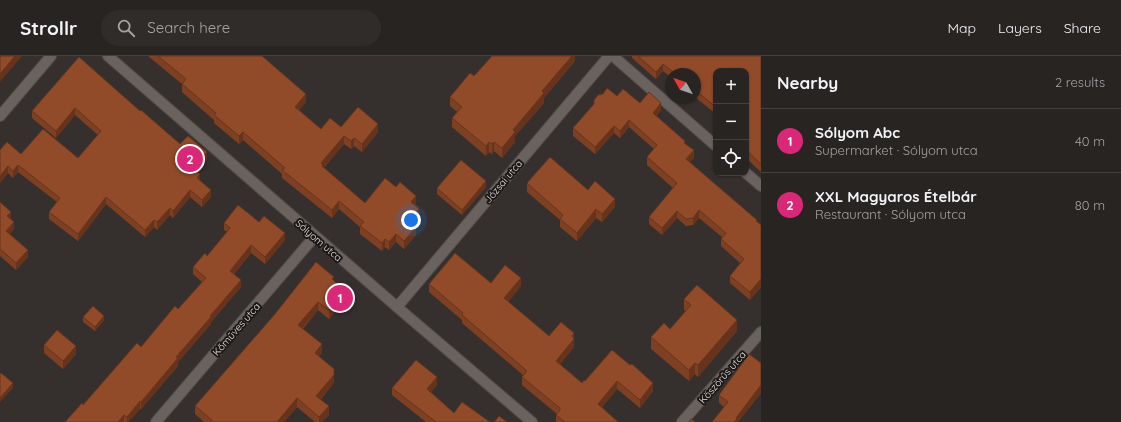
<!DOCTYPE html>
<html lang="en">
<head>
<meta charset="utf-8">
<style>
	:root { --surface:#282422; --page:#302c2a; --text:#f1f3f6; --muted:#a5a4a5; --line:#444140; --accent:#db2777 }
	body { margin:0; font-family:Quicksand,sans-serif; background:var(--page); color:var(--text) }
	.controls { position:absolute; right:12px; top:12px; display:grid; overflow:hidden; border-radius:8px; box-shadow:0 1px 3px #0004 }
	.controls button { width:36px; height:36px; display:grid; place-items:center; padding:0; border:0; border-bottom:1px solid var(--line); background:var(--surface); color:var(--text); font:20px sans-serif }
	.compass { position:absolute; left:665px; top:12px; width:36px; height:36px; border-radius:50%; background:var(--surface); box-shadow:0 1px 3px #0004; rotate:310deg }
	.you { position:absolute; left:411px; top:164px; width:14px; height:14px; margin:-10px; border:3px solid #fff; border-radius:50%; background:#1a73e8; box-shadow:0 0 0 6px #1a73e833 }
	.badge { display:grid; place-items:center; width:26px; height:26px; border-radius:50%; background:var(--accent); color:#fff; font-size:13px; font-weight:700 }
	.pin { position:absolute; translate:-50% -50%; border:2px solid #fff; box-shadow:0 1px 4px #0006 }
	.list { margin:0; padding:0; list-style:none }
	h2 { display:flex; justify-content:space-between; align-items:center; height:52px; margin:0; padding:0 16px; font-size:17px }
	h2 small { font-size:13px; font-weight:400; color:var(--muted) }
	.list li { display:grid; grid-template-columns:26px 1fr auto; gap:12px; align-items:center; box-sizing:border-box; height:64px; padding:0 16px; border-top:1px solid var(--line) }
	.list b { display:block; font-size:15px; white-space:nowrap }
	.list p { margin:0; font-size:13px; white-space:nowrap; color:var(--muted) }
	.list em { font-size:13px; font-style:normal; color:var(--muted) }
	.icon { flex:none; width:22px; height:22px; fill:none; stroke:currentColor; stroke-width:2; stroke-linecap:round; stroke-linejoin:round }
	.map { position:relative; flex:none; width:761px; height:366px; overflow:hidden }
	header { display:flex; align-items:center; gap:24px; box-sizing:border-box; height:56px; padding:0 20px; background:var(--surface); border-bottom:1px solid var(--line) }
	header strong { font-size:19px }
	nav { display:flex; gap:22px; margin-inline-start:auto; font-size:14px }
	.search { width:280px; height:36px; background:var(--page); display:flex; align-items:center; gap:10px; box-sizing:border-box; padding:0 14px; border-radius:22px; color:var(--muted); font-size:15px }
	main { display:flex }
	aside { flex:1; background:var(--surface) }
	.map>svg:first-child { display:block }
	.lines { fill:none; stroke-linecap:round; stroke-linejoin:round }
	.street-casing { stroke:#514c4a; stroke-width:12 }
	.street { stroke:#69625f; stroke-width:10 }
	.wall { fill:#7e4022 }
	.shaded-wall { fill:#66341c }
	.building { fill:#924b28; stroke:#66341c }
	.labels { text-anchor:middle; stroke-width:4; stroke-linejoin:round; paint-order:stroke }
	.street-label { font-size:10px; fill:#e5e1df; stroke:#1b1817 }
</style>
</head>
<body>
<header>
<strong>Strollr</strong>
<div class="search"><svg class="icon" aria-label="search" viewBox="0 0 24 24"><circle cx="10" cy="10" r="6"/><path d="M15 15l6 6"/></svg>Search here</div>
<nav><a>Map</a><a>Layers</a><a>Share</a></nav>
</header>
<main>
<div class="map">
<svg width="761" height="366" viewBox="0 0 761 366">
	<rect width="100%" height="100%" fill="#35302d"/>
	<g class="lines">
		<!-- street casing -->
		<g class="street-casing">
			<g id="street">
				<polyline points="108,0 404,257 532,366"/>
				<polyline points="613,0 716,90"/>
				<polyline points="0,60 51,0"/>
				<polyline points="746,117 761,130"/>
				<polyline points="397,251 609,0"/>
				<polyline points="156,366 315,180"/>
				<polyline points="682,366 761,276"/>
			</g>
		</g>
		<!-- street -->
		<use href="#street" class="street"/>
	</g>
	<!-- wall -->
	<g class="wall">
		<polygon points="148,0 262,0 306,46 299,54 321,73 341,71 378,76 362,96 354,90 351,93 344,88 324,112 365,147 416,148 415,149 419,161 413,169 416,179 404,193 396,186 389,194 385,191 382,195 360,178 360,171 339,153 332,162 282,122 282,118 243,84 239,88 214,67 214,64 182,36 182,28"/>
		<polygon points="575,0 575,5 544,42 544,47 515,80 515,86 502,102 494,95 492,98 489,96 486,100 452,71 452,62 457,56 450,50 450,41 474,20"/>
		<polygon points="632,0 761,0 761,116 746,102 746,15 716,15 716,58 695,41 695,18 671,18 671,21 663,15 656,23 632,2"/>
		<polygon points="79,1 140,55 180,88 207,103 197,115 200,125 211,141 202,151 190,141 173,162 170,159 157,174 154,171 145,181 106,148 78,185 49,163 49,156 57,146 18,116 13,122 8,117 0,127 0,94 21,98 78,102 98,79 75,59 56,82 32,62 32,55"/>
		<polygon points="617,40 661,54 656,60 685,87 694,102 689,106 761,169 761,231 750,244 730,227 730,220 740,207 721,190 721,183 722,181 699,162 693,169 686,170 677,162 662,179 649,168 649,161 673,132 647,109 647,101 654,93 629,71 620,82 614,77 595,98 573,80 573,72 594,48 594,44"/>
		<polygon points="527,127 588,134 615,151 602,166 596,162 577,185 560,171 560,164 527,136"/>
		<polygon points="486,131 462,159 437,138 437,132"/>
		<polygon points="0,146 11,163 11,164 14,173 9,178 28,201 16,214 0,200"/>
		<polygon points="259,166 285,184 265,208 251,197 234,218 241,231 211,266 211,268 178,306 178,310 141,353 140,353 128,366 65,366 83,349 178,253 202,226 193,218 193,211 207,200 227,176 224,174 224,167"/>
		<polygon points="334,225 345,243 329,263 318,254 303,273 322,297 319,300 334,327 321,343 329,359 322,366 315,366 297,351 284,366 204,366 195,358 195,350"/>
		<polygon points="491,227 521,230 508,246 549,280 574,277 574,291 560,308 582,327 585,325 612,294 653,335 640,352 617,333 602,351 618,366 556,366 556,359 557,358 522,329 522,321 523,319 462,267 462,264 429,236 429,228"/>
		<polygon points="684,243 737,275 698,321 695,318 689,325 651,293 651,281 670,273 686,256 684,254"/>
		<polygon points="83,261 104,264 95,275 83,266"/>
		<polygon points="44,289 76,298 63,313 44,297"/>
		<polygon points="437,329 431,336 454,357 490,366 426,366 392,339 392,332"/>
		<polygon points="761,337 738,366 712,366 724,351 719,347 719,339"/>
	</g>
	<!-- shaded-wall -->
	<g class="shaded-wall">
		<polygon points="15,0 22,0 0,26 0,18"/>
		<polygon points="572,0 575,0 575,5 544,42 544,47 515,80 515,86 502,102 502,92 513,74 542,35"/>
		<polygon points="663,8 663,15 656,23 656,16"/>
		<polygon points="306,38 306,46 295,59 295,51"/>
		<polygon points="661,47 661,54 653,65 653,57"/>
		<polygon points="75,52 75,59 56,82 56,75"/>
		<polygon points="629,64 629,71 620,82 620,75"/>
		<polygon points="378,68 378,76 362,96 362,88"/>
		<polygon points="614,70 614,77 595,98 595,91"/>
		<polygon points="243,76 243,84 239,88 239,80"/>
		<polygon points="344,80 344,88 323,113 321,107"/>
		<polygon points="354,82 354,90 351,93 351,85"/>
		<polygon points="489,86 489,96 486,100 486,90"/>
		<polygon points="494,86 494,95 492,98 492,88"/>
		<polygon points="694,94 694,102 686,111 686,103"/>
		<polygon points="207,96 207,103 193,119 193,112"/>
		<polygon points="18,109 18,116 13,122 13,115"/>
		<polygon points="8,110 8,117 0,127 0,120"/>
		<polygon points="200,118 200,125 197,122"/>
		<polygon points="486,125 486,131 462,159 462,154"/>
		<polygon points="190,134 190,141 173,162 173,155"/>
		<polygon points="211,134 211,141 202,151 202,144"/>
		<polygon points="416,140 416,148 411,154 411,146"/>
		<polygon points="106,141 106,148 78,185 78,178"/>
		<polygon points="615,143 615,151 602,166 602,158"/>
		<polygon points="339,145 339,153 332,162 332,154"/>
		<polygon points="170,152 170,159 157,174 157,166"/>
		<polygon points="419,153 419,161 409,174 409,166"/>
		<polygon points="596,153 596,162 577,185 577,177"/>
		<polygon points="699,154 699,162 693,169 693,162"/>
		<polygon points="677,155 677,162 662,179 662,172"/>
		<polygon points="11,156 11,163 7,168 7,160"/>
		<polygon points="154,164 154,171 145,181 145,174"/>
		<polygon points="14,166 14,173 6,182 6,175"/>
		<polygon points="416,171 416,179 404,193 404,185"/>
		<polygon points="285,177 285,184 265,208 265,201"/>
		<polygon points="396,178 396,186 389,194 389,186"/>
		<polygon points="385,183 385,191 382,195 382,187"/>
		<polygon points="251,189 251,197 230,222 230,215"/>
		<polygon points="28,194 28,201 16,214 16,207"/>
		<polygon points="521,222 521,230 504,251 504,242"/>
		<polygon points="761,223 761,231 750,244 750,236"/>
		<polygon points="241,224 241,231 211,266 211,268 178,306 178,310 141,353 141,346 176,301 210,260"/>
		<polygon points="345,235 345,243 329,263 329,254"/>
		<polygon points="318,246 318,254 298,277 298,269"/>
		<polygon points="104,260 104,264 95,275 95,271"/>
		<polygon points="737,264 737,275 698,321 698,309"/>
		<polygon points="574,277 574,291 556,313 556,305"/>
		<polygon points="322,288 322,297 315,305 315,297"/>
		<polygon points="76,290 76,298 63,313 63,305"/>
		<polygon points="695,307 695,318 689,325 689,314"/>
		<polygon points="334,319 334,327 316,348 316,340"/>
		<polygon points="437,321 437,329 427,341 427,333"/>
		<polygon points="617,325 617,333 598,356 598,348"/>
		<polygon points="13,327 13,332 0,346 0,342"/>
		<polygon points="653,327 653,335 640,352 640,344"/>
		<polygon points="761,329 761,337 738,366 734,366 736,362"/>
		<polygon points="297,342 297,351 284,366 277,366"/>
		<polygon points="140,345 140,353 128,366 127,366 127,361"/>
		<polygon points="329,350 329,359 322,366 319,366 319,361"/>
		<polygon points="124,359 124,366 118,366"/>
	</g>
	<!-- building -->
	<g class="building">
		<polygon points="0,0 15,0 0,18"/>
		<polygon points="158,0 262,0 306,38 295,51 321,73 330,62 341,71 358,51 378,68 362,88 354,82 351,85 344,80 321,107 323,109 322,110 365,147 385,122 396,131 400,126 416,140 411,146 419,153 409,166 416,171 404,185 396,178 389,186 385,183 382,187 360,170 364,166 339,145 332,154 282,114 285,112 243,76 239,80 214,59 216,57 182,28 186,23"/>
		<polygon points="492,0 572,0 542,35 544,37 513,74 515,76 502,92 494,86 492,88 489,86 486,90 452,62 462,51 450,41 470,17 474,20"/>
		<polygon points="638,0 761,0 761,108 746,94 746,15 716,15 716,51 695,34 695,18 676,18 663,8 656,16"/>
		<polygon points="79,1 140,55 141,54 180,88 188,80 207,96 193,112 200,118 197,122 211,134 202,144 190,134 173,155 170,152 157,166 154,164 145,174 106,141 78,178 49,156 60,142 18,109 13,115 8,110 0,120 0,94 7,86 21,98 43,73 78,102 101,75 75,52 56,75 32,55"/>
		<polygon points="607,32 617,40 623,33 640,47 649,36 661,47 653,57 685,85 684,87 694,94 686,103 757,164 756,165 761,169 761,223 750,236 730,220 744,203 721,183 726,177 699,154 693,162 686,163 677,155 662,172 649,161 677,127 647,101 657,89 629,64 620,75 614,70 595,91 573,72 594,48 594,44 598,39 603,38"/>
		<polygon points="550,101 588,134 595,125 615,143 602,158 596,153 577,177 560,163 563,159 527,127"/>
		<polygon points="461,104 486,125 462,154 437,132"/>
		<polygon points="0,146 11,156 7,160 14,166 6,175 28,194 16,207 0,193"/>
		<polygon points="238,149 259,166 264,160 285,177 265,201 251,189 230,215 241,224 210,260 211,261 176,301 178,302 141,346 140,345 127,361 124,359 118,366 65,366 82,347 83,349 137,287 141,291 175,250 178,253 206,222 193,211 205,197 207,200 230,172 224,167"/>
		<polygon points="455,197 491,227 505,209 521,222 504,242 549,280 561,266 574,277 572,280 574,283 556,305 582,327 584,324 585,325 612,294 630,309 632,308 653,327 640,344 617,325 598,348 618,366 565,366 556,359 560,354 560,352 522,321 527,315 462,259 463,257 429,228"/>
		<polygon points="316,206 334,221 332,223 345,235 329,254 318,246 298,269 322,288 315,297 334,313 334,319 316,340 329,350 319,361 297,342 277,366 210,366 212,364 195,350 275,258"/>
		<polygon points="697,229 737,264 698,309 695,307 689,314 651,281 664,267 670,273 691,249 684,243"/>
		<polygon points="93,250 104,260 95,271 83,261"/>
		<polygon points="57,274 76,290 63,305 44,289"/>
		<polygon points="749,298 761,307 761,329 736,362 737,363 734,366 712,366 728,346 719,339"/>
		<polygon points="416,304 437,321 427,333 454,357 462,346 490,366 436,366 392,332"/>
		<polygon points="1,317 13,327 0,342 0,318"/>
		<polygon points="499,360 507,366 494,366"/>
		<polygon points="691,363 695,366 689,366"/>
	</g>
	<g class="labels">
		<!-- street labels -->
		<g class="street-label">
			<text transform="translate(503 125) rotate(-50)" y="4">Józsai utca</text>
			<text transform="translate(319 184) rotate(41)" y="4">Sólyom utca</text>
			<text transform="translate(236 273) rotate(-49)" y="4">Kőműves utca</text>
			<text transform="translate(722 321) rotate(-49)" y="4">Köszörűs utca</text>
		</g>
	</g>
</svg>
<div class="controls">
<button>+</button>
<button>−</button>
<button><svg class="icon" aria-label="locate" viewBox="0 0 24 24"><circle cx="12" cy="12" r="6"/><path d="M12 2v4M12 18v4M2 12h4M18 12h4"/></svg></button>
</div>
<svg class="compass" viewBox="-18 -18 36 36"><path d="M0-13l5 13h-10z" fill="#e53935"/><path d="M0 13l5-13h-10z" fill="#a5a4a5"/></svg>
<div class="you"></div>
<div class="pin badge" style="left:340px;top:242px">1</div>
<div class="pin badge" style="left:190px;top:103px">2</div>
</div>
<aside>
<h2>Nearby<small>2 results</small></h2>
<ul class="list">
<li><span class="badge">1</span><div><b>Sólyom Abc</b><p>Supermarket · Sólyom utca</p></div><em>40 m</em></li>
<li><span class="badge">2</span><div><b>XXL Magyaros Ételbár</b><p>Restaurant · Sólyom utca</p></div><em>80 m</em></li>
</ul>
</aside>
</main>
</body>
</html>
